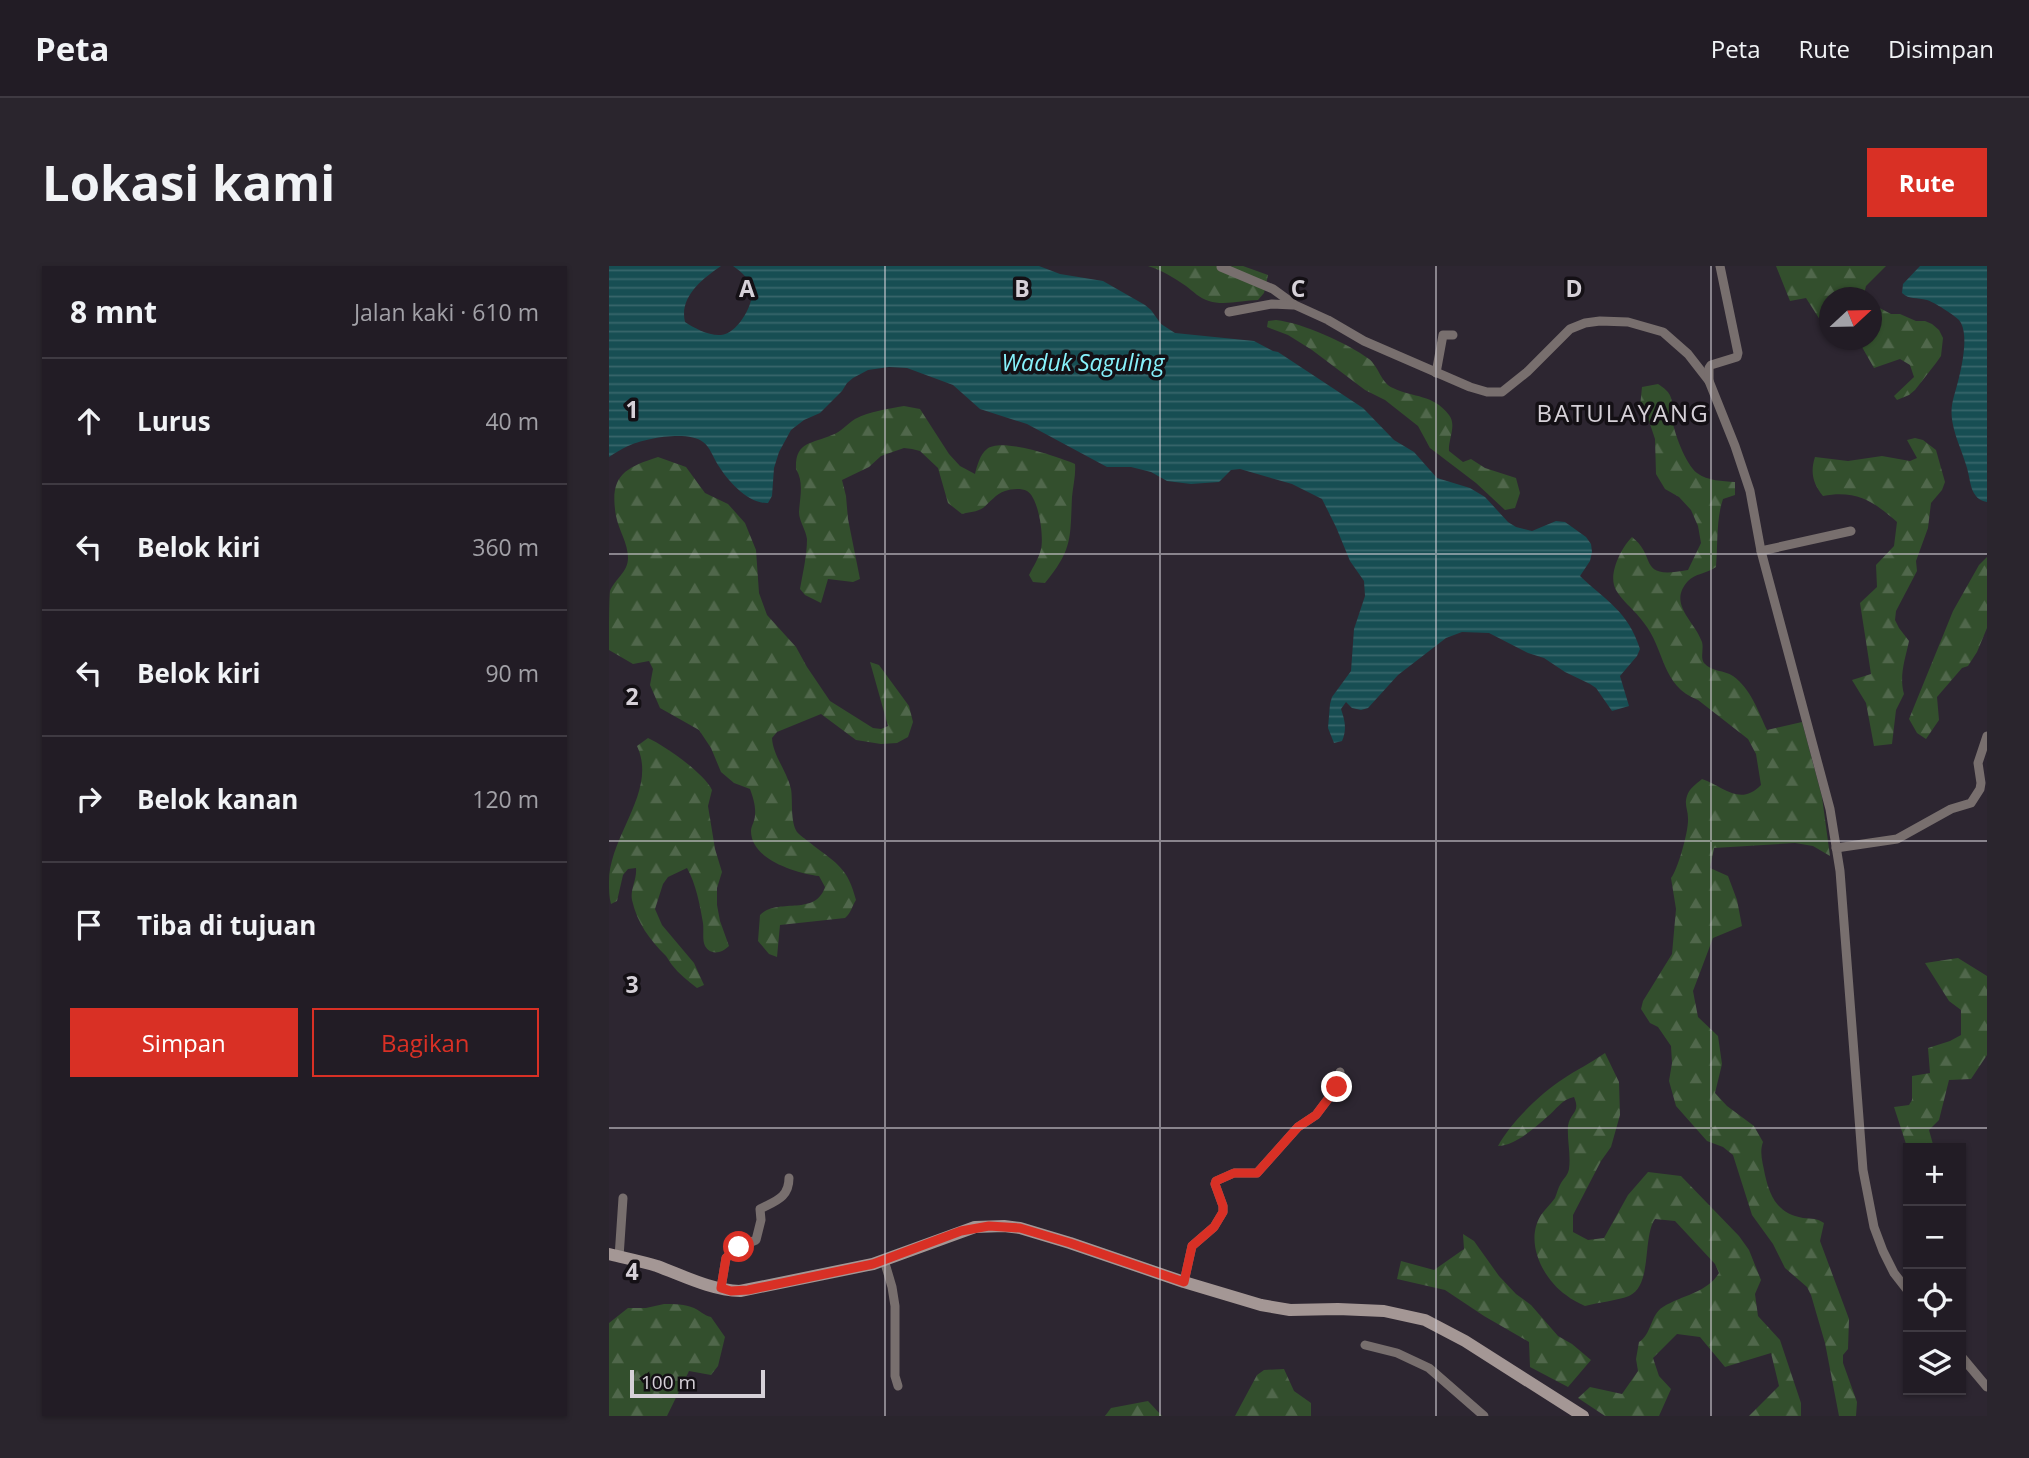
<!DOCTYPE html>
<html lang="id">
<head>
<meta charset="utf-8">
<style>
	:root { --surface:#221c25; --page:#2a252d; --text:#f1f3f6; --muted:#a2a1a7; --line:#3f3a42; --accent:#d93025 }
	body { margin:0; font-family:"Open Sans",sans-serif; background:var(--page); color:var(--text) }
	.controls { position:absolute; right:21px; bottom:21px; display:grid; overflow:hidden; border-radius:0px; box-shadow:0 2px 5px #0004 }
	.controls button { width:63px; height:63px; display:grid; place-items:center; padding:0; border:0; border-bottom:2px solid var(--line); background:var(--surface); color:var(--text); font:35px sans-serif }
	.compass { position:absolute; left:1210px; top:21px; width:63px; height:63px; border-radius:50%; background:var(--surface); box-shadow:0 2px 5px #0004; rotate:68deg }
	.scale { position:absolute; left:21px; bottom:18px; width:135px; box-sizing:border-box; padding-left:7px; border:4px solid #d6d1d8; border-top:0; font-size:19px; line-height:24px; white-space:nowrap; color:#d6d1d8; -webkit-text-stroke:5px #141015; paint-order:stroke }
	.stop { position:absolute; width:21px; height:21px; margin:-16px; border:5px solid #d93025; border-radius:50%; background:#fff }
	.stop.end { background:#d93025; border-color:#fff; box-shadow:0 2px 7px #0008 }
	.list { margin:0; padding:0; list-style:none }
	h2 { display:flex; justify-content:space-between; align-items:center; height:91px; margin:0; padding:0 28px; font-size:30px }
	h2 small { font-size:23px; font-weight:400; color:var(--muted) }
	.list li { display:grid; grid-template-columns:46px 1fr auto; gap:21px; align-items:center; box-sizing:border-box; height:126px; padding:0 28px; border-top:2px solid var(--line) }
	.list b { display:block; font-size:26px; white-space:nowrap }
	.list em { font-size:23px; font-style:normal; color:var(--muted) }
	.actions { display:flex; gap:14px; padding:21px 28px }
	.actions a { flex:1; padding:16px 0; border:2px solid var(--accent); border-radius:0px; text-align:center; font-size:24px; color:var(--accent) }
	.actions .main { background:var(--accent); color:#fff }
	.icon { flex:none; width:38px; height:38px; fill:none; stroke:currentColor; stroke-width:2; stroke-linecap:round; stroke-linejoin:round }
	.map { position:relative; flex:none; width:1378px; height:1150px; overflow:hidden; border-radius:0px }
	header { display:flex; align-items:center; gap:42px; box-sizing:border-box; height:98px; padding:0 35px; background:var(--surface); border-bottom:2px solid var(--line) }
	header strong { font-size:33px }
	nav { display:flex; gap:38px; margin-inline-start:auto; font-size:24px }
	.intro { display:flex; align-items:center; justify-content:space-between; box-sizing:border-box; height:168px; padding:0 42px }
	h1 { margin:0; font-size:49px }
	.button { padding:18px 32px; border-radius:0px; background:var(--accent); color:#fff; font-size:24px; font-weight:700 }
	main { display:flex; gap:42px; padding:0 42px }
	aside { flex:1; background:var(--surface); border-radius:0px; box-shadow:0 2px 5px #0004 }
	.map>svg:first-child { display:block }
	.forest { fill:url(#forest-firs) }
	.water { fill:url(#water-rules) }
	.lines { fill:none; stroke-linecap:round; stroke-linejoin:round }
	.minor { stroke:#786f6e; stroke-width:9 }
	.secondary { stroke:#a49795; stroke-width:12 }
	.route { stroke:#d93025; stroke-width:9 }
	.grid { fill:none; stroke:#d6d1d8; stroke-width:2; stroke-opacity:0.55 }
	.labels { text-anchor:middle; stroke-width:7; stroke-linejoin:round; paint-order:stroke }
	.water-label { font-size:23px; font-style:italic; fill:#87f2fc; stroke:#141015 }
	.quarter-label { font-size:24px; letter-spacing:2px; fill:#d6d1d8; stroke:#141015 }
	.grid-label { font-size:23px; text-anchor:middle; font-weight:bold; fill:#d6d1d8; stroke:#141015; stroke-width:7; stroke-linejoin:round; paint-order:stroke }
</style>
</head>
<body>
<header>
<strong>Peta</strong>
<nav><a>Peta</a><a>Rute</a><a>Disimpan</a></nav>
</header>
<div class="intro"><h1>Lokasi kami</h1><a class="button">Rute</a></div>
<main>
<aside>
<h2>8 mnt<small>Jalan kaki · 610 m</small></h2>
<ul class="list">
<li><svg class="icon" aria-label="ahead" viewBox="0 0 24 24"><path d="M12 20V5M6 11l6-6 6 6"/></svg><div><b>Lurus</b></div><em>40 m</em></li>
<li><svg class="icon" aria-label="left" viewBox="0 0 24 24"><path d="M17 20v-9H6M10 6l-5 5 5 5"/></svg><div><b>Belok kiri</b></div><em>360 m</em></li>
<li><svg class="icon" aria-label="left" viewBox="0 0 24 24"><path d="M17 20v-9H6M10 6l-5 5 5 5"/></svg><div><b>Belok kiri</b></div><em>90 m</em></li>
<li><svg class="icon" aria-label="right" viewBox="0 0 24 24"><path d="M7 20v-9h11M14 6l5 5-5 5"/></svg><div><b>Belok kanan</b></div><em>120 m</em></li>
<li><svg class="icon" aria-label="arrive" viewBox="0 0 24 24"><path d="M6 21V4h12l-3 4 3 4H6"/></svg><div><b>Tiba di tujuan</b></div></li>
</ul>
<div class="actions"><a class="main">Simpan</a><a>Bagikan</a></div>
</aside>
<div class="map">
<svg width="1378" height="1150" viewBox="0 0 1378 1150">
	<defs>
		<pattern id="forest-firs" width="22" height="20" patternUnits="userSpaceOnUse" patternTransform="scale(1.75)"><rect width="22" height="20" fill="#334f2d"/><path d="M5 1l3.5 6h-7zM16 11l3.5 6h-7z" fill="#50674b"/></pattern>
		<pattern id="water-rules" width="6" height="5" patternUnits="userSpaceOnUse" patternTransform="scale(1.75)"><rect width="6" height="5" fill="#174e53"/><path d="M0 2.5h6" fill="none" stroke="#38666b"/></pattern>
	</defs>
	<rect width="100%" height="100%" fill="#2d2631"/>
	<!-- forest -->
	<g class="forest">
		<path d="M 539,0 L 634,0 L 659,9 L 655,27 L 649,34 C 634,34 615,40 600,35 C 590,32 585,26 577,20 C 565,12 553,4 539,0 Z"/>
		<polygon points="1167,0 1277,0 1257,20 1255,28 1257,31 1220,32 1220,68 1197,32 1181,35"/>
		<polygon points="1263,38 1282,48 1291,48 1307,55 1316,55 1323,58 1330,64 1334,72 1332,90 1327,97 1306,124 1300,129 1288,134 1285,130 1305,111 1301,99 1291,93 1265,102 1249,74 1262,74"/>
		<path d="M 667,54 C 694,57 738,77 760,93 C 770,101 772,117 784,122 C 805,132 824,128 840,149 C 848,159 839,174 840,185 L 854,196 L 862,193 L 876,202 L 907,212 L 911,227 L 906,242 L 896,244 L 867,217 L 821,182 L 809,160 L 776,134 L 756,124 L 703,84 L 679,69 L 658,61 L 659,55 Z"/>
		<path d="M 1049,118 C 1065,128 1063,134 1063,151 C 1064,165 1077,199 1088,207 C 1099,215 1113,215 1126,216 L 1126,229 L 1114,233 C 1107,253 1109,279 1107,301 C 1099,307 1085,308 1079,315 C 1058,338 1086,355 1093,376 C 1095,383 1091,391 1095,397 C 1103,406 1115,404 1124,410 C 1142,423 1149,445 1158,464 L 1193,456 L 1213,531 L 1221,590 L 1204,580 L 1186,577 L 1105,582 L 1101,602 L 1119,610 L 1128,634 L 1133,660 L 1104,672 L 1084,725 L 1089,751 L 1109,770 L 1113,798 L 1106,827 L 1118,840 L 1145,860 L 1154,876 C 1150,887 1154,897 1156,909 C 1161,931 1169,948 1194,952 C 1203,953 1208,952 1215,957 L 1211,975 L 1240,1053 L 1239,1083 L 1234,1089 L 1234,1097 L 1248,1136 L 1247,1150 L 1230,1150 L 1216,1077 L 1202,1029 L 1198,1021 L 1176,1002 L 1164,978 L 1143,949 L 1124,889 L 1114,881 L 1098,875 L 1067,840 L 1060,815 L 1063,797 L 1062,780 L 1049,761 L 1041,757 L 1032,743 L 1034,735 L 1063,688 L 1067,643 L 1062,612 C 1069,603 1080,564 1079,552 C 1079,544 1075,539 1078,530 C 1080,523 1087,518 1093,513 C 1114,520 1131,541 1152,519 L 1147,488 L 1139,473 L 1089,434 C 1052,420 1056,383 1035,357 C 1028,346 1008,331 1005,319 C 1001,304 1013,281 1023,271 C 1049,291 1027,314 1079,304 L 1092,277 L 1089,260 L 1082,244 L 1070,231 L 1056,223 L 1047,208 L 1046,173 L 1041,158 L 1031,141 L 1033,121 Z"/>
		<path d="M 295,140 L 311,143 L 340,188 L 351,200 L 366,208 C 368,200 371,188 378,183 C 392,171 450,191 466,198 C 467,209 464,220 463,231 C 461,272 464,283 436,317 L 424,316 L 420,309 C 424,301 430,292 432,283 C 435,271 430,232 418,225 C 412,222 402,223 396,225 C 387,228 381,236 374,242 C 368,246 360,246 353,248 L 339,237 L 329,202 L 311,185 L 303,183 L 295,182 L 272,190 L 260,201 L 233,214 L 237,230 L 239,253 L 251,313 L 244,316 L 219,313 L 212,337 L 196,329 L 191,323 C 194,306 198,289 198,273 C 197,264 190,255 190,246 C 191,231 195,216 187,203 C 186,175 203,178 223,169 C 232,166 238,158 246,153 C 261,145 279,143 295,140 Z"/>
		<path d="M 1306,172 L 1314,174 L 1327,184 L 1336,216 L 1333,224 L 1322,237 L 1319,262 L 1307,295 L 1308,305 L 1287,345 L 1286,354 L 1290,362 L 1300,375 C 1296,394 1290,410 1295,428 L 1287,444 L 1283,478 L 1265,480 L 1257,437 L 1243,414 L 1262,408 L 1251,337 L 1268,321 L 1267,299 L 1285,280 L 1288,256 C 1264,235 1247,224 1214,230 C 1204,218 1201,206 1206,191 L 1239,195 L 1273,190 L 1301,195 L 1308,192 L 1298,174 Z"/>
		<path d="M 49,191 L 77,201 L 96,227 L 119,238 L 136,257 L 147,284 L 150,327 L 158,349 L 187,381 L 198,401 L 221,435 L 264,462 L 272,463 L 279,460 L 261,396 L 270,399 L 300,440 L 304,456 L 299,471 L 288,477 L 272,478 L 247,474 L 212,448 L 168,466 L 163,472 C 164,490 178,505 182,523 C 184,535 181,555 188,566 C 192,571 200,575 205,580 C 229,598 239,603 247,634 C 243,640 242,647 236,652 L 171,659 L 168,691 L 160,688 L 149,675 L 151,649 C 169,631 206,651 216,621 L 210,610 C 188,607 142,594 142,565 C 142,560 146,555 146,549 C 147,541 144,531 141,523 L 125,517 L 112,506 L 102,482 L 90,464 L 51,442 L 41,419 L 44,403 L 40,395 L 24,398 L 0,384 C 0,372 0,334 1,325 C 6,313 19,306 19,292 C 19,277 10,265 7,250 C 0,210 15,202 49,191 Z"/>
		<polygon points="1378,291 1378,362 1368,386 1359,400 1353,402 1328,431 1330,454 1317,473 1308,467 1300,453 1344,345 1370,299"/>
		<path d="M 39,472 C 56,480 95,507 103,524 L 99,540 L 106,583 L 113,606 L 108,622 L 108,639 L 111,655 L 120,680 C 113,687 102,690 96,680 C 93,674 95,665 94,657 C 91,639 87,618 78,602 L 59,611 L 54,618 L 46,643 L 53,659 L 85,697 L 95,719 L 88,722 C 79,715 70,708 63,699 C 62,698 58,691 57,690 C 41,674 28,657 23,634 C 21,623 28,614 27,602 L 19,603 L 14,609 L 8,635 L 2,638 C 0,631 0,624 0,616 C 0,569 49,525 28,480 Z"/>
		<polygon points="1349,692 1378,710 1378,789 1362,813 1340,814 1330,854 1320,864 1325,882 1299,882 1299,884 1285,841 1300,839 1303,834 1303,810 1321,807 1319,782 1341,775 1352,769 1352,744 1340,735 1316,697"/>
		<path d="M 996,787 L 1010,816 L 1011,849 L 1002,881 L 992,895 L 964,949 L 964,966 L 979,974 L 995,972 L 1019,929 L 1039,906 L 1072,910 L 1130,970 L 1140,984 L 1152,1014 L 1146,1028 L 1149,1050 L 1171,1074 L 1192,1137 L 1192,1150 L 1140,1150 L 1170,1120 L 1162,1087 L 1116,1101 L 1091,1071 L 1068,1068 L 1044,1092 L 1050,1110 L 1062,1123 L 1050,1150 L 996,1150 L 969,1132 L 981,1121 L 1013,1128 L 1029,1105 L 1027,1093 L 1030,1076 C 1043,1068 1041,1049 1054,1041 C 1073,1029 1098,1027 1110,1007 L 1106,998 L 1066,955 L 1046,953 C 1033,972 1044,1019 1020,1030 C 1007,1035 990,1036 976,1040 C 970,1037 963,1034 957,1029 C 934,1013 915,976 932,949 C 936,943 942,938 946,932 C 948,927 949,922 952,917 C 955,912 959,909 960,903 C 962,889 958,874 959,860 C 961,846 972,847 965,831 C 953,833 947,844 938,851 C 925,862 906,880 889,880 C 901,857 932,827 954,813 C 967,804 982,797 996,787 Z"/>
		<polygon points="854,968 865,975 890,1010 907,1028 922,1039 949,1070 963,1078 982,1094 959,1121 921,1101 920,1076 875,1050 836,1024 788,1013 792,995 825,1004 855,983"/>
		<path d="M 55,1038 C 65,1038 76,1038 85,1042 C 92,1045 94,1049 102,1051 L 116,1071 L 109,1100 L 102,1109 L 80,1105 L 58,1150 L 0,1150 L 0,1057 L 19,1042 L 37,1042 Z"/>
		<polygon points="675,1103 685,1125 702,1137 702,1150 626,1150 648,1109 655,1104"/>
		<polygon points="539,1135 553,1150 496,1150 502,1142"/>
	</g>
	<!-- water -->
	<g class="water">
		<path d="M 0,0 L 112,0 C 93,13 70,31 76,56 C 85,62 100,70 112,69 C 128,68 144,40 143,26 C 143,15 133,6 124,0 L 430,0 L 451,8 L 494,15 L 536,39 L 542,44 L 552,58 L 566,67 L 645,75 L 664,85 L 669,86 L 754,142 L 785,174 L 805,186 L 828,212 L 861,222 L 876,231 L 899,256 L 907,261 L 923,265 L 947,255 L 956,256 L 977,271 L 982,278 L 983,286 L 981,295 L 971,310 C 997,335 1019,345 1031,383 L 1028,390 L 1011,410 L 1020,440 L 1003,445 L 987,422 L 981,418 L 956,406 L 935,392 L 919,387 L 880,367 L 853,366 L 837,372 L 789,409 L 759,442 L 752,444 L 743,442 L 737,436 L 732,443 C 736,455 738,463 733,475 L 725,477 L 719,462 L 721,438 L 723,431 L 742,405 L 745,363 L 756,330 L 755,315 L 741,295 L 727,261 L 713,233 L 683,218 L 631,203 L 622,204 L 610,216 L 582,218 L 558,215 L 542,206 L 522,201 L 498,201 L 418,158 L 371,143 L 344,119 L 298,102 L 280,101 L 259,104 L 244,112 L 238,117 L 233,125 L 211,147 L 195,154 L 182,164 L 170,186 L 165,202 L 163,230 L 159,237 C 139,238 119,215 109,199 C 104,191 101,181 94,176 C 80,164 35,172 19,180 C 12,183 6,187 0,191 Z"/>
		<path d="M 1311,0 L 1378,0 L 1378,236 C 1361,233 1362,216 1358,202 C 1352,180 1338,157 1344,134 C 1349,116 1363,70 1350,54 C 1345,49 1325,36 1318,34 C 1307,31 1301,34 1293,27 L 1294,18 Z"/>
	</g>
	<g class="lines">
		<!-- minor -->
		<g class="minor">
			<polyline points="612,1 664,23 686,39 719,54 755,75 861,121 878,126 893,126 918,106 961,63 976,57 991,55 1019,56 1054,66 1079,88 1100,115 1126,180 1141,225 1152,285 1221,543 1231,605 1254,904 1265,961 1274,985 1285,1007 1299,1025"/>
			<polyline points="620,46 663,38 684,39"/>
			<polyline points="827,107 834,69 844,69"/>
			<polyline points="1100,115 1100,102 1102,99 1128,91 1129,87 1111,0"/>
			<polyline points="1152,285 1242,265"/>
			<polyline points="1227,582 1288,573 1342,543 1362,537 1371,523 1372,517 1369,497 1378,470"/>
			<polyline points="10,991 14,932"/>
			<polyline points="275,994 283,1021 286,1040 286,1110 289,1120"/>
			<polyline points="575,1016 583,980 605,961 614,946 614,940 606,918 607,915 625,907 648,907 689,861 707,849 728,821 731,806"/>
			<path d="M 112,1022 L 117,992 L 130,981 L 147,974 L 152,954 L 151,943 C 166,935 180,932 180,912"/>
			<polyline points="756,1079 788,1087 820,1102 875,1150"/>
			<polyline points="1352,1090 1378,1121"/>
		</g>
		<!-- secondary -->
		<path class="secondary" d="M 0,988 C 16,992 32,995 48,1000 C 75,1010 102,1024 131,1025 L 264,998 L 366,961 L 395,960 L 411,962 L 461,977 L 575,1016 L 652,1039 L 681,1044 L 729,1043 L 775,1045 L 816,1054 L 856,1075 L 974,1150"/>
	</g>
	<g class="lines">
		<!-- route -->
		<polyline class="route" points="130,981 117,992 112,1022 122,1025 139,1024 264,998 352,965 380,960 411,962 461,977 575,1016 583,980 605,961 614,946 614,940 606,918 607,915 625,907 648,907 689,861 707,849 728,821"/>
	</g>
	<!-- grid -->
	<path class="grid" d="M 276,0 L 276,1150M 551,0 L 551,1150M 827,0 L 827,1150M 1102,0 L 1102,1150M 0,288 L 1378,288M 0,575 L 1378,575M 0,862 L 1378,862"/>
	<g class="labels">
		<!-- water labels -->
		<g class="water-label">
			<text x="474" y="105">Waduk Saguling</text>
		</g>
		<!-- quarter labels -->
		<g class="quarter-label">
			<text x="1014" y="156">BATULAYANG</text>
		</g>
	</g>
	<g class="grid-label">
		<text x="138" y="31">A</text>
		<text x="413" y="31">B</text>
		<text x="689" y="31">C</text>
		<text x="965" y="31">D</text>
		<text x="23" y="152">1</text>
		<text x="23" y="439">2</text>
		<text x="23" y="727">3</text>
		<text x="23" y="1014">4</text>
	</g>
</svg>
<div class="controls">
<button>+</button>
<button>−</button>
<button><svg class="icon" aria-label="locate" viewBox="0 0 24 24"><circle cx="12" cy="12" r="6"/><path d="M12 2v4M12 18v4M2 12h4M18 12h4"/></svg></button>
<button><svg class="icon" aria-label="layers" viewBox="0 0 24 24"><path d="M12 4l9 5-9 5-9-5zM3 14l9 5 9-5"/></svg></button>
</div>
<svg class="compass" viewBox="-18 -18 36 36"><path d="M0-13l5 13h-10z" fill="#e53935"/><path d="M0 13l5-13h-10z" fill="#a2a1a7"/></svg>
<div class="scale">100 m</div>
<div class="stop" style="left:130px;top:981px"></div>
<div class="stop end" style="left:728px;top:821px"></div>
</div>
</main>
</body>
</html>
